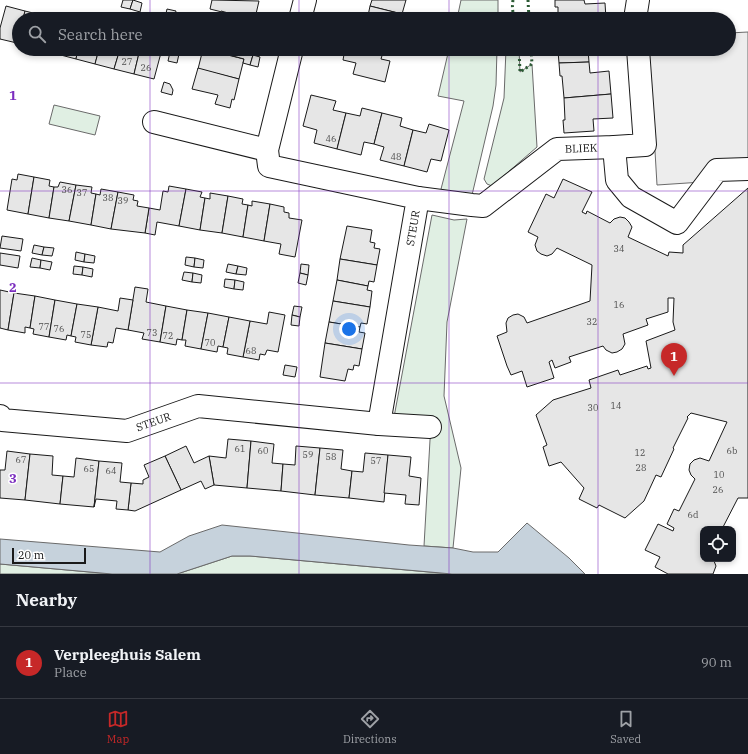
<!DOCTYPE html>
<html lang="en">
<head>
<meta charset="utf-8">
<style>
	:root { --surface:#171b24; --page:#20242c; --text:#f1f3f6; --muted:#9ea1a6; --line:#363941; --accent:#c62828 }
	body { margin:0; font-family:"IBM Plex Serif",serif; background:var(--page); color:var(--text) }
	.controls { position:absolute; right:12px; bottom:12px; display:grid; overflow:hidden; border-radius:8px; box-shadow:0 2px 6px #0003 }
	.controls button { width:36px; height:36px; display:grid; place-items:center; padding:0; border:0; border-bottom:1px solid var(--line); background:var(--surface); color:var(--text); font:20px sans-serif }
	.scale { position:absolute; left:12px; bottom:10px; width:74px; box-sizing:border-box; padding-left:4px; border:2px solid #1a1a1a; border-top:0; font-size:11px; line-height:14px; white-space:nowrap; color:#1a1a1a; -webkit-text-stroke:3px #fff; paint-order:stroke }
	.you { position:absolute; left:349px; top:329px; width:14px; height:14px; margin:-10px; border:3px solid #fff; border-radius:50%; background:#1a73e8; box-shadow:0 0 0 6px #1a73e833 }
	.badge { display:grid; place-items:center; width:26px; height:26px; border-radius:50%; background:var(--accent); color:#fff; font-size:13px; font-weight:700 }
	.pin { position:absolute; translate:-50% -33px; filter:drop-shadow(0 1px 2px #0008) }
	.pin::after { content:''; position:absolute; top:21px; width:14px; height:12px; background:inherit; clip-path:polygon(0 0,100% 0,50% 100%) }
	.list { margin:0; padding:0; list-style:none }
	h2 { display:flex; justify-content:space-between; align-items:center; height:52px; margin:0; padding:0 16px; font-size:17px }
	h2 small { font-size:13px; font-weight:400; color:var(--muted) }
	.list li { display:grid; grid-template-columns:26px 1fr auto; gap:12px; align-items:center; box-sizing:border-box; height:72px; padding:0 16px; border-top:1px solid var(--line) }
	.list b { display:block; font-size:15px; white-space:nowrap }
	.list p { margin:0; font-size:13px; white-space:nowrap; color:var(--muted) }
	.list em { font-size:13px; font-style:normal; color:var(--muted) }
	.icon { flex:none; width:22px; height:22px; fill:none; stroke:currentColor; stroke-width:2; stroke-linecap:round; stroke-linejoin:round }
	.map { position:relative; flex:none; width:748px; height:574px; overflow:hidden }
	.search { position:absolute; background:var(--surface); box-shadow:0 2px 6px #0003; left:12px; right:12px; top:12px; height:44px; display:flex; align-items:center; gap:10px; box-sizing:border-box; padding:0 14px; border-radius:22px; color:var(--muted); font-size:15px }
	.sheet { height:124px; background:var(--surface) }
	nav { display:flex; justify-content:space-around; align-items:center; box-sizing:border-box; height:56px; border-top:1px solid var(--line); background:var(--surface); font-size:11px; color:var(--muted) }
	nav a { display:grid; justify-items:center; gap:2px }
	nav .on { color:var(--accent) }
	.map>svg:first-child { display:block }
	.green { fill:#e0efe3; stroke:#6a6a6a }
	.parking { fill:#ededed; stroke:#6a6a6a }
	.water { fill:#c6d2dc; stroke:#6a6a6a }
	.building { fill:#e6e6e6; stroke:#1a1a1a }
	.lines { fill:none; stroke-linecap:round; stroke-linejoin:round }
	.minor-casing { stroke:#1a1a1a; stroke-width:24 }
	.minor { stroke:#fff; stroke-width:22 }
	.hedge { stroke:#2b5a34; stroke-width:3; stroke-dasharray:2 3; stroke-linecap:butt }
	.grid { fill:none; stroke:#7b2cbf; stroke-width:1; stroke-opacity:0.55 }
	.labels { text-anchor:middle; stroke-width:3; stroke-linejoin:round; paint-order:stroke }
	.number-label { font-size:9px; fill:#4d4d4d }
	.street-label { font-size:11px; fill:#1a1a1a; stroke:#fff }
	.grid-label { font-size:13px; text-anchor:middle; font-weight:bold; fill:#7b2cbf; stroke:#fff; stroke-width:3; stroke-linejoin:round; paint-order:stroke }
</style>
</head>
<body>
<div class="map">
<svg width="748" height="574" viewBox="0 0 748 574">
	<rect width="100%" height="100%" fill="#fff"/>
	<!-- green -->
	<g class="green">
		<polygon points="461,0 498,0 498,19 457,19"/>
		<polygon points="449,49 497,49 496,85 493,106 472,195 447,192 441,189 464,101 438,96"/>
		<polygon points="506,49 519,49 520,72 532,64 537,147 492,186 487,184 484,179 504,98"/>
		<polygon points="54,105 100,116 95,135 49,124"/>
		<polygon points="432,215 454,220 467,219 447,322 444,396 461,468 453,548 424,546 430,440 433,420 394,417"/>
		<polygon points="232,556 250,556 451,574 177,574"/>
		<polygon points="0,564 112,574 0,574"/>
	</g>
	<!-- parking -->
	<polygon class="parking" points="748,32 748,179 657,185 649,49 729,49 729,33"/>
	<!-- water -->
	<polygon class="water" points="527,523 569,558 585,574 452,574 250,556 232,556 177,574 112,574 0,564 0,539 160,552 189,536 222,525 409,545 453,548 473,552 498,552"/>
	<!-- building -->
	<g class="building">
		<polygon points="123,0 133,0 130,9 121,7"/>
		<polygon points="133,0 142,3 140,12 130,9"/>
		<polygon points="212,0 259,1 256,14 263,16 262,19 250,19 210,9"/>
		<polygon points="372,0 406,0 402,14 370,6"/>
		<polygon points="555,0 584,0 585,4 605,3 606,19 558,19 558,7 555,7"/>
		<polygon points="6,6 25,11 23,19 19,19 19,35 17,43 0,39 0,28"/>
		<polygon points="370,6 402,14 401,19 353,19 354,13 368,16"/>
		<polygon points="167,9 176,11 174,19 165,18"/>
		<polygon points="25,11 45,16 45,19 23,19"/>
		<polygon points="221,11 250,19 219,19"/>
		<polygon points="38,49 58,49 57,54"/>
		<polygon points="58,49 78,49 76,59 57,54"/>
		<polygon points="78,49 99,49 95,64 76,59"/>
		<polygon points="99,49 120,49 114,69 95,64"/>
		<polygon points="120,49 140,49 134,74 114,69"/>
		<polygon points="140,49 162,49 154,79 134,74"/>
		<polygon points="203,49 244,59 239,79 198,69"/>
		<polygon points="211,49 247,49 246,53 253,55 250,65 243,63 244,59 211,50"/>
		<polygon points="345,49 384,49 381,59 390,61 385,82 353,74 356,63 343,60"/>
		<polygon points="560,49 603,49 588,50 589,62 559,63 558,51 561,51"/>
		<polygon points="170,52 179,54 177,63 168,61"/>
		<polygon points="253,55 260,57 258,67 250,65"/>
		<polygon points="589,62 590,73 609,71 611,94 564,98 562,76 560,76 559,63"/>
		<polygon points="198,68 239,79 234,100 232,99 230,108 215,104 218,95 192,89"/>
		<polygon points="164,82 170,84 173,90 172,95 161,92"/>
		<polygon points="611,94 613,118 593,119 594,131 564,133 563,120 565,120 564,98"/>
		<polygon points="311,95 336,101 333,110 346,113 337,149 314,143 317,130 303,126"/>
		<polygon points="362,108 382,113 374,144 364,142 361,155 337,149 346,113 360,116"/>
		<polygon points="382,113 402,118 400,126 413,130 404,166 380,160 384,147 374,144"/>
		<polygon points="429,124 449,130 441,161 431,159 427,172 404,166 413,130 426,133"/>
		<polygon points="18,174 34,177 28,214 7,210 12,179 17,180"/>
		<polygon points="34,177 50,180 49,186 54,187 49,218 28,214"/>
		<polygon points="563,179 592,192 582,212 586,214 587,211 610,223 614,219 620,217 625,218 629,222 632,227 628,237 668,256 669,252 683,253 683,245 748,188 748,498 738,498 722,529 703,529 703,559 712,559 714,561 716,566 713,574 668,574 655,567 660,557 645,550 658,524 673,531 674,528 667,524 674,509 679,511 695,479 691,475 689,470 690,464 694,460 700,458 709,461 727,422 691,413 687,417 688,418 673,448 674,449 661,477 656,475 644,501 625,518 599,505 597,508 579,499 584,488 561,462 549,466 543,447 547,445 536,415 553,400 591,388 589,380 618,370 620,375 647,366 648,369 651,368 646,341 675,330 673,322 674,298 668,298 668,312 646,319 648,325 623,334 625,344 622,349 617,352 612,353 606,350 603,346 569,357 571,362 555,368 552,360 549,362 554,378 527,387 522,371 511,375 507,366 497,336 507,332 506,323 508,318 513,315 518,314 524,317 527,323 590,301 592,265 557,248 552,254 547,256 541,254 537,251 535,245 538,237 528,232 546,194 554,198"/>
		<polygon points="60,182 76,185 69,221 49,218 54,187 58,187"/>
		<polygon points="76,185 92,187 91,193 96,194 91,225 69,221"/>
		<polygon points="169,186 186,189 179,226 157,222 155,235 145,233 149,208 160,210 163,191 168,192"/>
		<polygon points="101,189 118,192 111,229 91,225 96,194 100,195"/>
		<polygon points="186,189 202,192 200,197 205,198 200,230 179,226"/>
		<polygon points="118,192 134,195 133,200 138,201 137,206 149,208 145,233 111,229"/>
		<polygon points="210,193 228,196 222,233 200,230 205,198 210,199"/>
		<polygon points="228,196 243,199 242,204 248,205 243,237 222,233"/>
		<polygon points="252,201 270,204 264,241 243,237 248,205 252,206"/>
		<polygon points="270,204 284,207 284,212 289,213 289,218 302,220 295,257 279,254 281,244 264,241"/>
		<polygon points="347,226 372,230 370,242 375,243 374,248 380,249 377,265 340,259"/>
		<polygon points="2,236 23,239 21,251 0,248"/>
		<polygon points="34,245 44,247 42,255 32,253"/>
		<polygon points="44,247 54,248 52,256 42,255"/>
		<polygon points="76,252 85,254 84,262 75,260"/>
		<polygon points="0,253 20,256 18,268 0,265"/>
		<polygon points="85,254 95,256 94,263 84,262"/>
		<polygon points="186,257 195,258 194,267 185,265"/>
		<polygon points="32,258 41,260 40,268 30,267"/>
		<polygon points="195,258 204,260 203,268 194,267"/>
		<polygon points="340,259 377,265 374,282 369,281 368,286 337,280"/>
		<polygon points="41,260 52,262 50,270 40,268"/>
		<polygon points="228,264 238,266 236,274 226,272"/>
		<polygon points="301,264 309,265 308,275 300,273"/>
		<polygon points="74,266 83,267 82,275 73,274"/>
		<polygon points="238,266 247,268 246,275 236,274"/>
		<polygon points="83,267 93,269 92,277 82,275"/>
		<polygon points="184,272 193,273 192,282 182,280"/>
		<polygon points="193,273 202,275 201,283 192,282"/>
		<polygon points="300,273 308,275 306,285 298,283"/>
		<polygon points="225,279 235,280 234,289 224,287"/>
		<polygon points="235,280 244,282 243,290 234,289"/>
		<polygon points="337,280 368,286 367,290 372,291 370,307 333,301"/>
		<polygon points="135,287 148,289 146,302 166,306 160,342 142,339 144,333 128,330"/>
		<polygon points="0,290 14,293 8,330 0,328"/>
		<polygon points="14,293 35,296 30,328 25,327 25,333 8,330"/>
		<polygon points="35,296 55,300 49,337 33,334 34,329 30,328"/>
		<polygon points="120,298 133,300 128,330 116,328 113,343 108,342 107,347 91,345 98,307 118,311"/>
		<polygon points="55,300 77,304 71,336 67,335 66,340 49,337"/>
		<polygon points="333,301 370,307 367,324 361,323 360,327 329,322"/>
		<polygon points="77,304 98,307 91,345 75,342 76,337 71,336"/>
		<polygon points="166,306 187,310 182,340 177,339 176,345 160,342"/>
		<polygon points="294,306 302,307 300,317 292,315"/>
		<polygon points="187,310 208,313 201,349 185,346 186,340 182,340"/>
		<polygon points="269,312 285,315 278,352 267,350 265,355 260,354 259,360 243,357 250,321 267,324"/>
		<polygon points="208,313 229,317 223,347 218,346 217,352 201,349"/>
		<polygon points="292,315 300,317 299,326 291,325"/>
		<polygon points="229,317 250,321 243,357 227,354 228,348 223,347"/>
		<polygon points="329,322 360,327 359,332 365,333 362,349 325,343"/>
		<polygon points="325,343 362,349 359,366 354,365 353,370 348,369 345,381 320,377"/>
		<polygon points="285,365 297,367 295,377 283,375"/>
		<polygon points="228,439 251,441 247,488 214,485 209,456 226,458"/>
		<polygon points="251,441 274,444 272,463 283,464 281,491 247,488"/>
		<polygon points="186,446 194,463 209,456 214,485 205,489 201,481 181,490 165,456"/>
		<polygon points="296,446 320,448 315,495 281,491 283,464 295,465"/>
		<polygon points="320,448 343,450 341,469 352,471 349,498 315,495"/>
		<polygon points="7,451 30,454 25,500 0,498 0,470 5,470"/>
		<polygon points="365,453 388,455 384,502 349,498 352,471 363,472"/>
		<polygon points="30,454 53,456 52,475 63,476 60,504 25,500"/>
		<polygon points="388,455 411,457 409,476 421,478 419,505 405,504 406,495 384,493"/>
		<polygon points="165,456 181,490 135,511 128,510 131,483 143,484 143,480 149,477 144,465"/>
		<polygon points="76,458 99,461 94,507 60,504 63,476 74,477"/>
		<polygon points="99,461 122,463 120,482 131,483 128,510 116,509 117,501 96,499 94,507"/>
	</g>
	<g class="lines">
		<!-- minor casing -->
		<g class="minor-casing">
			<g id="minor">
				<polyline points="300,19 305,0"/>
				<polyline points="635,19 638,0"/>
				<polyline points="154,122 267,150"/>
				<polyline points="614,147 617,180 631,197 677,223 717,170 748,169"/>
				<path id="s1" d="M 418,198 L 472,205 L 483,206 L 557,149 L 614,147 L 645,145 L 638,49"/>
				<path id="s2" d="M 0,416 L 2,420 L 127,431 L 198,406 L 379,424 L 418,198 L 269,166 L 267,150 L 292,49"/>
				<polyline points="379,424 430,427"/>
			</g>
		</g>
		<!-- minor -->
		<use href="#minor" class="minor"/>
		<!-- hedge -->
		<g class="hedge">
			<path d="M 513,0 C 512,7 512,13 516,19"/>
			<polyline points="528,0 529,19"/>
			<polyline points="519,49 520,72 532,64 531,49"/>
		</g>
	</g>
	<!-- grid -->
	<path class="grid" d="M 150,0 L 150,19M 299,0 L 299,19M 449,0 L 449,19M 598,0 L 598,19M 150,49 L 150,574M 299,49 L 299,574M 449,49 L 449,574M 598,49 L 598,574M 0,191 L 748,191M 0,383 L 748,383"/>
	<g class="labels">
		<!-- number labels -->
		<g class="number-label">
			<text x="127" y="65">27</text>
			<text x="146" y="71">26</text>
			<text x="331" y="142">46</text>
			<text x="396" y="160">48</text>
			<text x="67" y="193">36</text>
			<text x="82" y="196">37</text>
			<text x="108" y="201">38</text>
			<text x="123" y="204">39</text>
			<text x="619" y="252">34</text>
			<text x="619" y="308">16</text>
			<text x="592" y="325">32</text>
			<text x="44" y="330">77</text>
			<text x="59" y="332">76</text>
			<text x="152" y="336">73</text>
			<text x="86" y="338">75</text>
			<text x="168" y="339">72</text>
			<text x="210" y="346">70</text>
			<text x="251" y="354">68</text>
			<text x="616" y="409">14</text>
			<text x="593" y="411">30</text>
			<text x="240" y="452">61</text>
			<text x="263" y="454">60</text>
			<text x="732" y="454">6b</text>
			<text x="640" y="456">12</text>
			<text x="308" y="458">59</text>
			<text x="331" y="460">58</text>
			<text x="21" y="463">67</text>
			<text x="376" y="464">57</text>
			<text x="641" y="471">28</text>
			<text x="89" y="472">65</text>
			<text x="111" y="474">64</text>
			<text x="719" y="478">10</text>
			<text x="718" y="493">26</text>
			<text x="693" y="518">6d</text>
		</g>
		<!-- street labels -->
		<g class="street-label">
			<text dy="4" stroke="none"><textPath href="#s1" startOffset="183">BLIEK</textPath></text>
			<text dy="4" stroke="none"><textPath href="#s2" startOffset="586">STEUR</textPath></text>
			<text dy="4" stroke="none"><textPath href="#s2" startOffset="158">STEUR</textPath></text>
		</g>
	</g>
	<g class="grid-label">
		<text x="13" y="100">1</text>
		<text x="13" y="292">2</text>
		<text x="13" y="483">3</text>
	</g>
</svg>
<div class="controls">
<button><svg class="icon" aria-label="locate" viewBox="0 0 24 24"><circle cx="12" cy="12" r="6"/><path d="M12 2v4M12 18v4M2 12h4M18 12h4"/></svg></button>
</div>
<div class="scale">20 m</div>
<div class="you"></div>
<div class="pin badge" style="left:674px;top:376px">1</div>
<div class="search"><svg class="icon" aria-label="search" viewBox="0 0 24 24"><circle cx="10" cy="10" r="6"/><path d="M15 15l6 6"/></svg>Search here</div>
</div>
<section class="sheet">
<h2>Nearby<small></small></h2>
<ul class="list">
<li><span class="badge">1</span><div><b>Verpleeghuis Salem</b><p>Place</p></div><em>90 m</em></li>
</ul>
</section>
<nav>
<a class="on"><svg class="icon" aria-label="map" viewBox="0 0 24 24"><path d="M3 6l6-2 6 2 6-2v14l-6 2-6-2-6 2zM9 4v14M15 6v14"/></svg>Map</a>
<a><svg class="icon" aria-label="directions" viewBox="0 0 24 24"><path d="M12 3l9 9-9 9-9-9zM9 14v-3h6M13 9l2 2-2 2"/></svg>Directions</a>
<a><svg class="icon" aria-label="saved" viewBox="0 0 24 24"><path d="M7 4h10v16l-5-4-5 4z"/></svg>Saved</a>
</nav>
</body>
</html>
